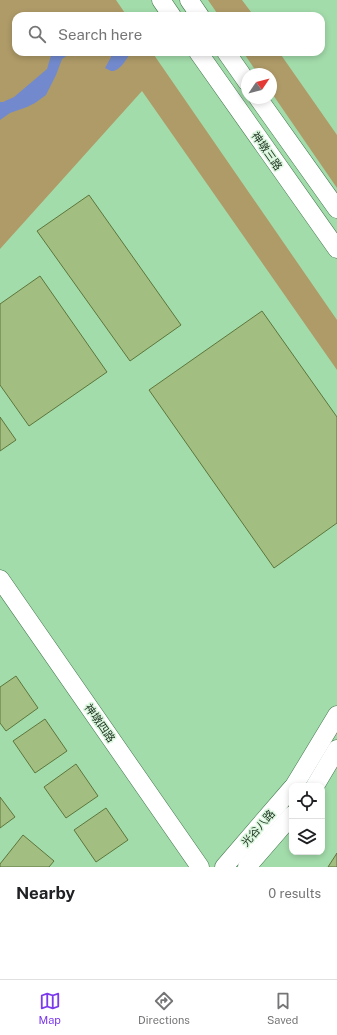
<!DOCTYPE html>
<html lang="en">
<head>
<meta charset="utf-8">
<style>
	:root { --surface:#fff; --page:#f2f2f2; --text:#202124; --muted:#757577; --line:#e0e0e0; --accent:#7c3aed }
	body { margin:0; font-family:"Public Sans","Noto Sans SC",sans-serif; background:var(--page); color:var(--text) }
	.controls { position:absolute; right:12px; bottom:12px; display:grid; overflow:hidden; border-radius:8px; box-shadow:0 2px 6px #0003 }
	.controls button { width:36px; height:36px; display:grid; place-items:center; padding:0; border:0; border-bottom:1px solid var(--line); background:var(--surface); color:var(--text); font:20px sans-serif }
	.compass { position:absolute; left:241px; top:68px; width:36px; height:36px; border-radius:50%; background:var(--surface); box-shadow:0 2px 6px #0003; rotate:55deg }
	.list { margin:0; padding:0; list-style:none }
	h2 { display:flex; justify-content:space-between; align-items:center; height:52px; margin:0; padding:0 16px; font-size:17px }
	h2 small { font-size:13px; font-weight:400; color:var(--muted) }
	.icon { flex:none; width:22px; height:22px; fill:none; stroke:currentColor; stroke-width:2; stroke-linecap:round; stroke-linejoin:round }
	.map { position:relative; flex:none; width:337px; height:867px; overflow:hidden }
	.search { position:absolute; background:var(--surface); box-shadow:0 2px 6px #0003; left:12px; right:12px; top:12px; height:44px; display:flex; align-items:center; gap:10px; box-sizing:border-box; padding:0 14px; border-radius:12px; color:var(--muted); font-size:15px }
	.sheet { height:112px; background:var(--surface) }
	nav { display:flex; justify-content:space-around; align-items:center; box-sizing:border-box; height:56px; border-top:1px solid var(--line); background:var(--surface); font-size:11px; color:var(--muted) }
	nav a { display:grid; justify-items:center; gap:2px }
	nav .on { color:var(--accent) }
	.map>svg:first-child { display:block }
	.green { fill:#af9b68 }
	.water { fill:#728acd }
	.building { fill:#a2be81; stroke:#5c763b }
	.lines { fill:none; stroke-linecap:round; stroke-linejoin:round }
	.secondary-casing { stroke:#41774b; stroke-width:19 }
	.secondary { stroke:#fff; stroke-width:18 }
	.labels { text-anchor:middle; stroke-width:3; stroke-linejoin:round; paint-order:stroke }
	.street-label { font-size:11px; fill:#1c321f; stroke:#d9f5dc }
</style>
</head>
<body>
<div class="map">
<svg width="337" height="867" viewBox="0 0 337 867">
	<rect width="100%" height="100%" fill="#a3dcab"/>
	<!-- green -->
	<g class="green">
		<polygon points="0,0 116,0 127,16 16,16 16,52 152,52 337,320 337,370 142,91 0,249"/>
		<polygon points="208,0 242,0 254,16 219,16"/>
		<polygon points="243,52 279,52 337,135 337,188 271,92 271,74 258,74"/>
	</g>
	<!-- water -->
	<g class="water">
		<polygon points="52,52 72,52 62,59 56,75 46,95 35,103 27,107 10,113 0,120 0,102 3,102 14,97 47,69"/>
		<path d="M 111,52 L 131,52 C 127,58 120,72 111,71 C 109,70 107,69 105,68 L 111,57 Z"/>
	</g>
	<!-- building -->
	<g class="building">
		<polygon points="89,195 181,325 130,361 37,231"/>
		<polygon points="40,276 107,372 29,426 0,385 0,304"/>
		<polygon points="262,311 337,417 337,523 274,568 149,390"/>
		<polygon points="0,417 16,440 0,451"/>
		<polygon points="16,676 38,708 6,731 0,723 0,687"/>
		<polygon points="45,719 67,751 35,773 13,741"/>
		<polygon points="76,764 98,796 66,818 44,787"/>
		<polygon points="0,797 15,817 0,828"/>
		<polygon points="106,808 128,840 96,862 74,830"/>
		<polygon points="23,835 54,861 49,867 0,867 0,864"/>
		<polygon points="337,853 337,867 328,867"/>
	</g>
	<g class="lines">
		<!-- secondary casing -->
		<g class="secondary-casing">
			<g id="secondary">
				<polyline points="161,0 172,16"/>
				<polyline points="189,0 200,16"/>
				<polyline points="198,52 337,249"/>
				<polyline points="226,52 247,82"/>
				<polyline points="258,98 337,209"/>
				<polyline points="0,579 200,867"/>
				<polyline points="294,786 337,715"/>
				<polyline points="315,786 337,749"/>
				<polyline points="224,867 292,788"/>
				<polyline points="247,867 292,815"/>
			</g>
		</g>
		<!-- secondary -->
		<use href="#secondary" class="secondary"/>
	</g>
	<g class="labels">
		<!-- street labels -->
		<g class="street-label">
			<text transform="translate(267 151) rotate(55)" y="4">神墩三路</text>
			<text transform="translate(100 723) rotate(55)" y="4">神墩四路</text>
			<text transform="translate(258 828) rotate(-49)" y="4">光谷八路</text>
		</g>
	</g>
</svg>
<div class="controls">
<button><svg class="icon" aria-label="locate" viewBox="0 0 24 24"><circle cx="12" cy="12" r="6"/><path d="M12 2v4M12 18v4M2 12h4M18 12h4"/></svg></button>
<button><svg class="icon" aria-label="layers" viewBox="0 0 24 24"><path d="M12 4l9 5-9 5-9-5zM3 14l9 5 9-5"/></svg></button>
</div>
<svg class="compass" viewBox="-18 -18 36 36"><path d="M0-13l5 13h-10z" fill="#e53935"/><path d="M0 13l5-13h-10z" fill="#757577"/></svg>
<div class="search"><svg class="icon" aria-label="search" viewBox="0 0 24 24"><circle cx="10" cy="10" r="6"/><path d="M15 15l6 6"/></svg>Search here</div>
</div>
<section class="sheet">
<h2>Nearby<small>0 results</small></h2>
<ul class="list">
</ul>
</section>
<nav>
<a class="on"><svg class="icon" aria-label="map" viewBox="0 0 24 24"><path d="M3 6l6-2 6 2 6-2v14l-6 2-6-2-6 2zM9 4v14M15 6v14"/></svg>Map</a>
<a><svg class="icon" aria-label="directions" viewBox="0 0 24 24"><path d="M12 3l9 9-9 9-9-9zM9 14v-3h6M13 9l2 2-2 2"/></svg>Directions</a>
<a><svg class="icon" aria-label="saved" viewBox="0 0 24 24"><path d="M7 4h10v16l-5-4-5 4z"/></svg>Saved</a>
</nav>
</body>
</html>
